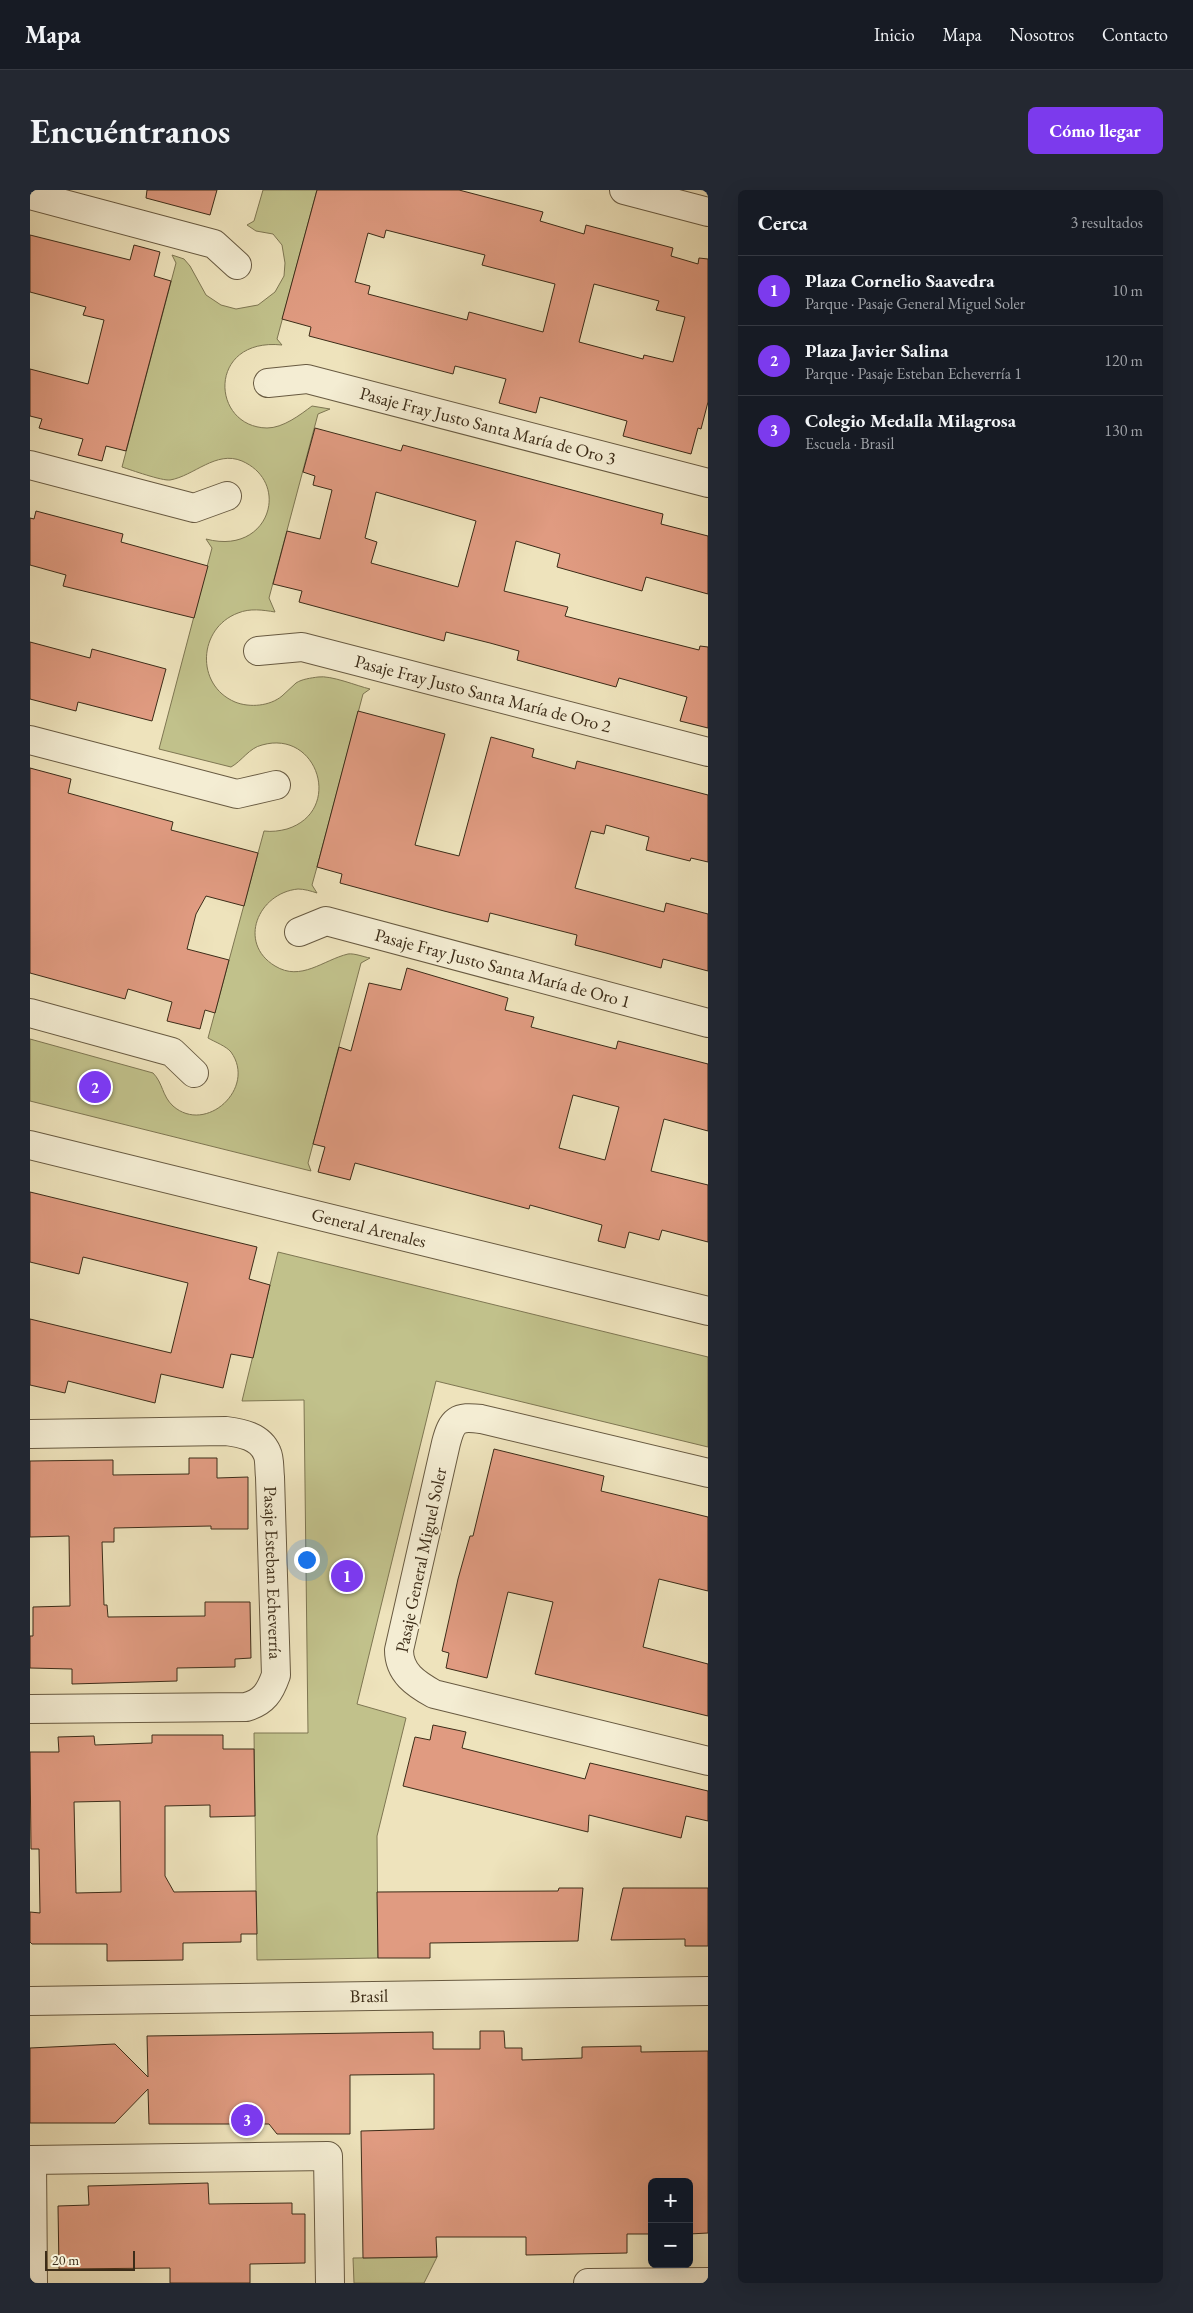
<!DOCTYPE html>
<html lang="es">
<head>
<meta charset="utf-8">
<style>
	:root { --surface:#171b24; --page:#242831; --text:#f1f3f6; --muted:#9ea1a6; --line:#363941; --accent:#7c3aed }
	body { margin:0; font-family:"EB Garamond",serif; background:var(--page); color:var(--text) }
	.controls { position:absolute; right:15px; bottom:15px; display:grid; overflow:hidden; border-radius:8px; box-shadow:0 5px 20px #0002 }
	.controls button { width:45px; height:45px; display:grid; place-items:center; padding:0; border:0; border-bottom:1px solid var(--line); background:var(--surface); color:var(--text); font:25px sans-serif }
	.scale { position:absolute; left:15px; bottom:12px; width:90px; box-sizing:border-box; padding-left:5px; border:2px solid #3c2c18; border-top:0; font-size:14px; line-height:18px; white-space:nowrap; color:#3c2c18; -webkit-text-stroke:4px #f4edd3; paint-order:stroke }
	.you { position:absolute; left:276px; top:1369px; width:18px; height:18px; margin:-12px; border:4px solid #fff; border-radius:50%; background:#1a73e8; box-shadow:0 0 0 8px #1a73e833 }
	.badge { display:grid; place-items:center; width:32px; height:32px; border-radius:50%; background:var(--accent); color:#fff; font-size:16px; font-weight:700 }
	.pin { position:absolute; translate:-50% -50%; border:2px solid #fff; box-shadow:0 1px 5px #0006 }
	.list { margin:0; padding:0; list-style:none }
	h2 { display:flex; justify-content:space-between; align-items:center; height:65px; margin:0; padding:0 20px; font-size:21px }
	h2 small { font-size:16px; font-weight:400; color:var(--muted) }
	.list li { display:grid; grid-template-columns:32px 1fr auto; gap:15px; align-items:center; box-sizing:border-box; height:70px; padding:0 20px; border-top:1px solid var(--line) }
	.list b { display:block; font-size:19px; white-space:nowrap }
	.list p { margin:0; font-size:16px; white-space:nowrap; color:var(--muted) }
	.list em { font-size:16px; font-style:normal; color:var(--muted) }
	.map { position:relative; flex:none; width:678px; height:2093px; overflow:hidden; border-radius:8px }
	header { display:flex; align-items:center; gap:30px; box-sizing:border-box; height:70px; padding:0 25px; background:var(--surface); border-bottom:1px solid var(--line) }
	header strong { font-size:24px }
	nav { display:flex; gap:28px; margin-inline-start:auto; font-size:18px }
	.intro { display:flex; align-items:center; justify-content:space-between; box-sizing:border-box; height:120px; padding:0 30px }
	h1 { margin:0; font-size:35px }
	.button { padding:12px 22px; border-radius:8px; background:var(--accent); color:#fff; font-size:18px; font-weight:700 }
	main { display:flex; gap:30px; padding:0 30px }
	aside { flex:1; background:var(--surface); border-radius:8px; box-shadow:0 5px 20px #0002 }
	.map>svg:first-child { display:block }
	.green { fill:#c1c18b; stroke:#7e7652 }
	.building { fill:#e09b81; stroke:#3c2c18; fill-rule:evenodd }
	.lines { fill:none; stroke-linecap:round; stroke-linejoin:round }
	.minor-casing { stroke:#685a41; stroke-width:30 }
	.tertiary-casing { stroke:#685a41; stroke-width:30 }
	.minor { stroke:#f4edd3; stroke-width:28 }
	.tertiary { stroke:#f4edd3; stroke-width:28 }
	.labels { text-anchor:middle; stroke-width:4.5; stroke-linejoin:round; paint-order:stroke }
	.street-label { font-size:18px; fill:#3c2c18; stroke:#f4edd3 }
</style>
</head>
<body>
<header>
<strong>Mapa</strong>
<nav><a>Inicio</a><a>Mapa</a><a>Nosotros</a><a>Contacto</a></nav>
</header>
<div class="intro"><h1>Encuéntranos</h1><a class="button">Cómo llegar</a></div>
<main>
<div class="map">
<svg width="678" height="2093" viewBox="0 0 678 2093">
	<rect width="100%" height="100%" fill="#eee3bc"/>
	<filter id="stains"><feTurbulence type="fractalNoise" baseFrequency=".004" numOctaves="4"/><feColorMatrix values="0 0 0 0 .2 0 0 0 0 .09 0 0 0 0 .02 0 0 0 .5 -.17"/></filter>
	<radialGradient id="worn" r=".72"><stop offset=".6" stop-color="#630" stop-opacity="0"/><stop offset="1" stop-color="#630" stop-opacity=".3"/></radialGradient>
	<!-- green -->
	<g class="green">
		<path d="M 233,0 L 287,0 L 247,149 L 252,155 C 177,147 180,237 237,238 C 253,238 270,225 282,216 L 300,219 L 288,224 L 239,408 L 245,422 C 233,420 220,418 208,423 C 168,438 165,495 205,512 C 220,518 240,516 252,506 C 257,502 261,497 266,493 C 272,489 281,488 288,487 C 301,485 327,496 340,499 L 333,504 L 287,677 L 282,695 L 287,703 C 281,701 274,699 268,699 C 228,703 207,753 245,776 C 271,792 293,770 318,764 C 324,763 334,767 340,768 L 331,773 L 278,973 L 281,981 L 0,911 L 0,849 L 123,883 C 133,893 132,906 143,916 C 176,945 227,898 201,862 C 196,856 185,852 178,848 L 234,641 C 242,642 249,641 257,639 C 314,621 288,539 232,555 C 219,558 212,571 201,577 L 129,559 L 182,358 L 176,349 C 239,366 262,293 212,271 C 186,260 164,286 140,290 C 132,291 101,280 92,277 L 146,73 L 142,65 L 154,69 L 160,76 L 176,105 L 191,115 L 206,119 L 228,115 L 245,102 L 254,86 L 255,73 L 252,55 L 243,44 L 226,41 L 217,35 L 224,31 Z"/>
		<polygon points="248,1062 678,1167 678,1257 406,1191 327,1514 376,1528 347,1646 348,1768 227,1770 224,1543 278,1543 274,1210 212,1211"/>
		<polygon points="407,2067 394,2093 324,2093 323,2068"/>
	</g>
	<!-- building -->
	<g class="building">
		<polygon points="117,0 187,0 180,25 116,8"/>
		<path d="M 287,0 L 429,0 L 513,22 L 510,31 L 554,44 L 556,35 L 643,58 L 641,66 L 668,74 L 669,68 L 678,69 L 678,212 L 671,239 L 668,238 L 661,264 L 593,246 L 597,231 L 510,207 L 506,223 L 469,213 L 476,189 L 425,176 L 423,184 L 279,146 L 281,137 L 252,129 ZM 356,40 L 455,65 L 452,75 L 525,94 L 513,142 L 439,122 L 437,130 L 338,104 L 340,96 L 325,92 L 338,43 L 354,48 ZM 564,94 L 629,111 L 626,120 L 655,127 L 643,172 L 614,165 L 613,169 L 549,152 Z"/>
		<polygon points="0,45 100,70 104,55 130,62 124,86 141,91 96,261 76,256 72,271 48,265 53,249 9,238 12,229 0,226 0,179 58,194 74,130 53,125 56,117 0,102"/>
		<path d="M 285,238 L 371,261 L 373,255 L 606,317 L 633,324 L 631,334 L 678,346 L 678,404 L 616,387 L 612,401 L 527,377 L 530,364 L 486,351 L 474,401 L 538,417 L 535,426 L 558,432 L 669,460 L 670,456 L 678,457 L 678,538 L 650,531 L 657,507 L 589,488 L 586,497 L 487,470 L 489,461 L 460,453 L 416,442 L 414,451 L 269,412 L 272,401 L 243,394 L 257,341 L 290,349 L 302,300 L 283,295 L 285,286 L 273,282 ZM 346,302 L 446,331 L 428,397 L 341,373 L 347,352 L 335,348 Z"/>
		<polygon points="6,321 93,344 91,352 178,376 164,428 33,396 36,385 0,375 0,328 4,329"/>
		<polygon points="0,452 60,468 62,459 136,479 122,531 48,512 46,521 0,509"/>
		<polygon points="328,521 415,544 385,655 429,666 461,547 504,559 502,567 545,579 547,571 678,605 678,672 661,668 660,671 616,660 619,647 576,635 574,644 561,641 545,698 634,722 636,713 678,724 678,781 633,769 631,778 576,763 545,755 547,745 460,723 458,732 414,721 310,693 312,684 287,677"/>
		<polygon points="0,578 41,589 38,603 143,632 141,640 228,663 214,716 176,706 166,724 157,759 199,770 185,823 175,820 170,839 137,831 142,812 98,799 95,809 0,783"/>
		<path d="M 377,778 L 478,808 L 475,820 L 504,827 L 501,837 L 586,859 L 588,851 L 678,874 L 678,941 L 634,929 L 621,981 L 678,995 L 678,1052 L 632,1040 L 629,1050 L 599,1042 L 595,1058 L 568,1051 L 572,1035 L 500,1015 L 499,1019 L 325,973 L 320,990 L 288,982 L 295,957 L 283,954 L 309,857 L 321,861 L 339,793 L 371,800 ZM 543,905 L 589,917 L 575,970 L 529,958 Z"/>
		<polygon points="0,1002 227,1057 219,1089 240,1095 223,1168 201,1164 193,1198 131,1184 125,1213 38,1191 35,1203 0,1195 0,1129 141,1163 158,1093 53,1067 49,1084 0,1072"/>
		<polygon points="464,1259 574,1286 571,1301 678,1327 678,1401 629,1389 613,1457 678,1474 678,1526 505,1484 523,1412 478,1402 457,1488 416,1478 419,1463 412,1461 428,1389 440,1346 443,1346"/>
		<polygon points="159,1268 187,1268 187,1288 218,1287 218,1339 181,1339 181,1336 84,1338 84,1352 72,1352 74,1415 77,1415 78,1427 175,1426 175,1412 220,1412 221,1468 205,1469 205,1477 147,1478 147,1491 42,1494 42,1479 0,1478 0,1446 3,1446 3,1417 40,1416 39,1346 0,1347 0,1271 83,1270 83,1285 159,1284"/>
		<polygon points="403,1535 436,1542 432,1558 555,1589 560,1573 678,1601 678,1631 656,1626 651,1648 559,1625 558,1642 373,1596 385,1547 400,1550"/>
		<path d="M 122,1545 L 193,1545 L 193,1559 L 224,1559 L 225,1626 L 180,1627 L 180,1615 L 135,1616 L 135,1686 L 144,1702 L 226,1701 L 227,1744 L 211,1744 L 211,1752 L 153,1753 L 153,1770 L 77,1771 L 77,1754 L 2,1754 L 0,1752 L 0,1722 L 10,1723 L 9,1659 L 1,1659 L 0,1562 L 29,1562 L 28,1547 L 64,1546 L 65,1555 L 122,1553 ZM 90,1611 L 91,1702 L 46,1703 L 44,1612 Z"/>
		<polygon points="529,1698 553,1698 548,1751 400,1753 400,1768 348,1768 347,1702 528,1701"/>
		<polygon points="593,1698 678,1698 678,1756 655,1756 655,1749 581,1750"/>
		<polygon points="450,1841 474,1841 475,1858 492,1858 492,1870 552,1868 552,1857 611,1856 611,1862 678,1861 678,2043 659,2044 659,1992 622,1992 622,2044 597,2044 597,2063 496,2065 496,2047 406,2047 407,2067 333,2068 331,1941 404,1939 404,1884 320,1885 320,1944 247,1944 239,1934 119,1934 118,1899 85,1933 0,1933 0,1858 85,1854 118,1887 117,1846 403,1842 403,1859 450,1859"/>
		<polygon points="178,1993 179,2014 262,2013 262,2024 275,2024 275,2073 220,2074 220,2093 140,2093 140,2078 29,2079 28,2016 59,2015 58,1996"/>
	</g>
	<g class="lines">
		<!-- minor casing -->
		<g class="minor-casing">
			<g id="minor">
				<polyline points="594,0 678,22"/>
				<polyline points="0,5 184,54 207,75"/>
				<path id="s1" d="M 238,193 L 277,189 L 678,293"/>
				<polyline points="0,275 164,318 197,306"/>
				<path id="s2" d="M 228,461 L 272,457 L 678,562"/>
				<polyline points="0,550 207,604 246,595"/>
				<path id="s3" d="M 269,742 L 296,731 L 678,833"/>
				<polyline points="0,823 142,862 164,883"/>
				<path id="s4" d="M 0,1244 L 196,1241 C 211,1243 230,1246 237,1263 C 240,1269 239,1280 240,1287 L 246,1485 C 240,1502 234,1512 216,1517 L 0,1519"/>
				<path d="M 678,1283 L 451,1229 C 427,1226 422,1230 416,1253 L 369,1460 C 369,1483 386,1494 404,1504 L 678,1571"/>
				<path id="s5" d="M 0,1811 L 678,1801"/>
				<polyline points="0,1970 298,1966 300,2093"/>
				<polyline points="2,1970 3,2093"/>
				<polyline points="558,2093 678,2092"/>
			</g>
		</g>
		<!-- tertiary casing -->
		<g class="tertiary-casing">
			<g id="tertiary">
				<path id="s6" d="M 0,955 L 678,1121"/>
			</g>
		</g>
		<!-- minor -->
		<use href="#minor" class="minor"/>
		<!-- tertiary -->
		<use href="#tertiary" class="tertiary"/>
	</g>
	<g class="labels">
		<!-- street labels -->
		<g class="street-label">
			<text dy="6" stroke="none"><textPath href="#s1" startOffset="226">Pasaje Fray Justo Santa María de Oro 3</textPath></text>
			<text dy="6" stroke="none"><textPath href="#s2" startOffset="231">Pasaje Fray Justo Santa María de Oro 2</textPath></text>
			<text dy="6" stroke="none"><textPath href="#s3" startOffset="212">Pasaje Fray Justo Santa María de Oro 1</textPath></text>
			<text dy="6" stroke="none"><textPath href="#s6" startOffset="349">General Arenales</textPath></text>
			<text transform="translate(391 1370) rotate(-78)" y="6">Pasaje General Miguel Soler</text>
			<text dy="6" stroke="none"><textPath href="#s4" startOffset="365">Pasaje Esteban Echeverría</textPath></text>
			<text dy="6" stroke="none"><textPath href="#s5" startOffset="339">Brasil</textPath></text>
		</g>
	</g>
	<rect width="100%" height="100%" filter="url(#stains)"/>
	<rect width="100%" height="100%" fill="url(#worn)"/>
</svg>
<div class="controls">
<button>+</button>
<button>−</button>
</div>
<div class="scale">20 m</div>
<div class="you"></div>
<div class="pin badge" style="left:317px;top:1386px">1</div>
<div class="pin badge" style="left:65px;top:897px">2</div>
<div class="pin badge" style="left:217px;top:1930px">3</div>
</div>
<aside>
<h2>Cerca<small>3 resultados</small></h2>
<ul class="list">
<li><span class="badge">1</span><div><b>Plaza Cornelio Saavedra</b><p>Parque · Pasaje General Miguel Soler</p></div><em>10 m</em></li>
<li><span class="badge">2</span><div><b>Plaza Javier Salina</b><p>Parque · Pasaje Esteban Echeverría 1</p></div><em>120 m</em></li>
<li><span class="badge">3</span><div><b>Colegio Medalla Milagrosa</b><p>Escuela · Brasil</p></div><em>130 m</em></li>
</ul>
</aside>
</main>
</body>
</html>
